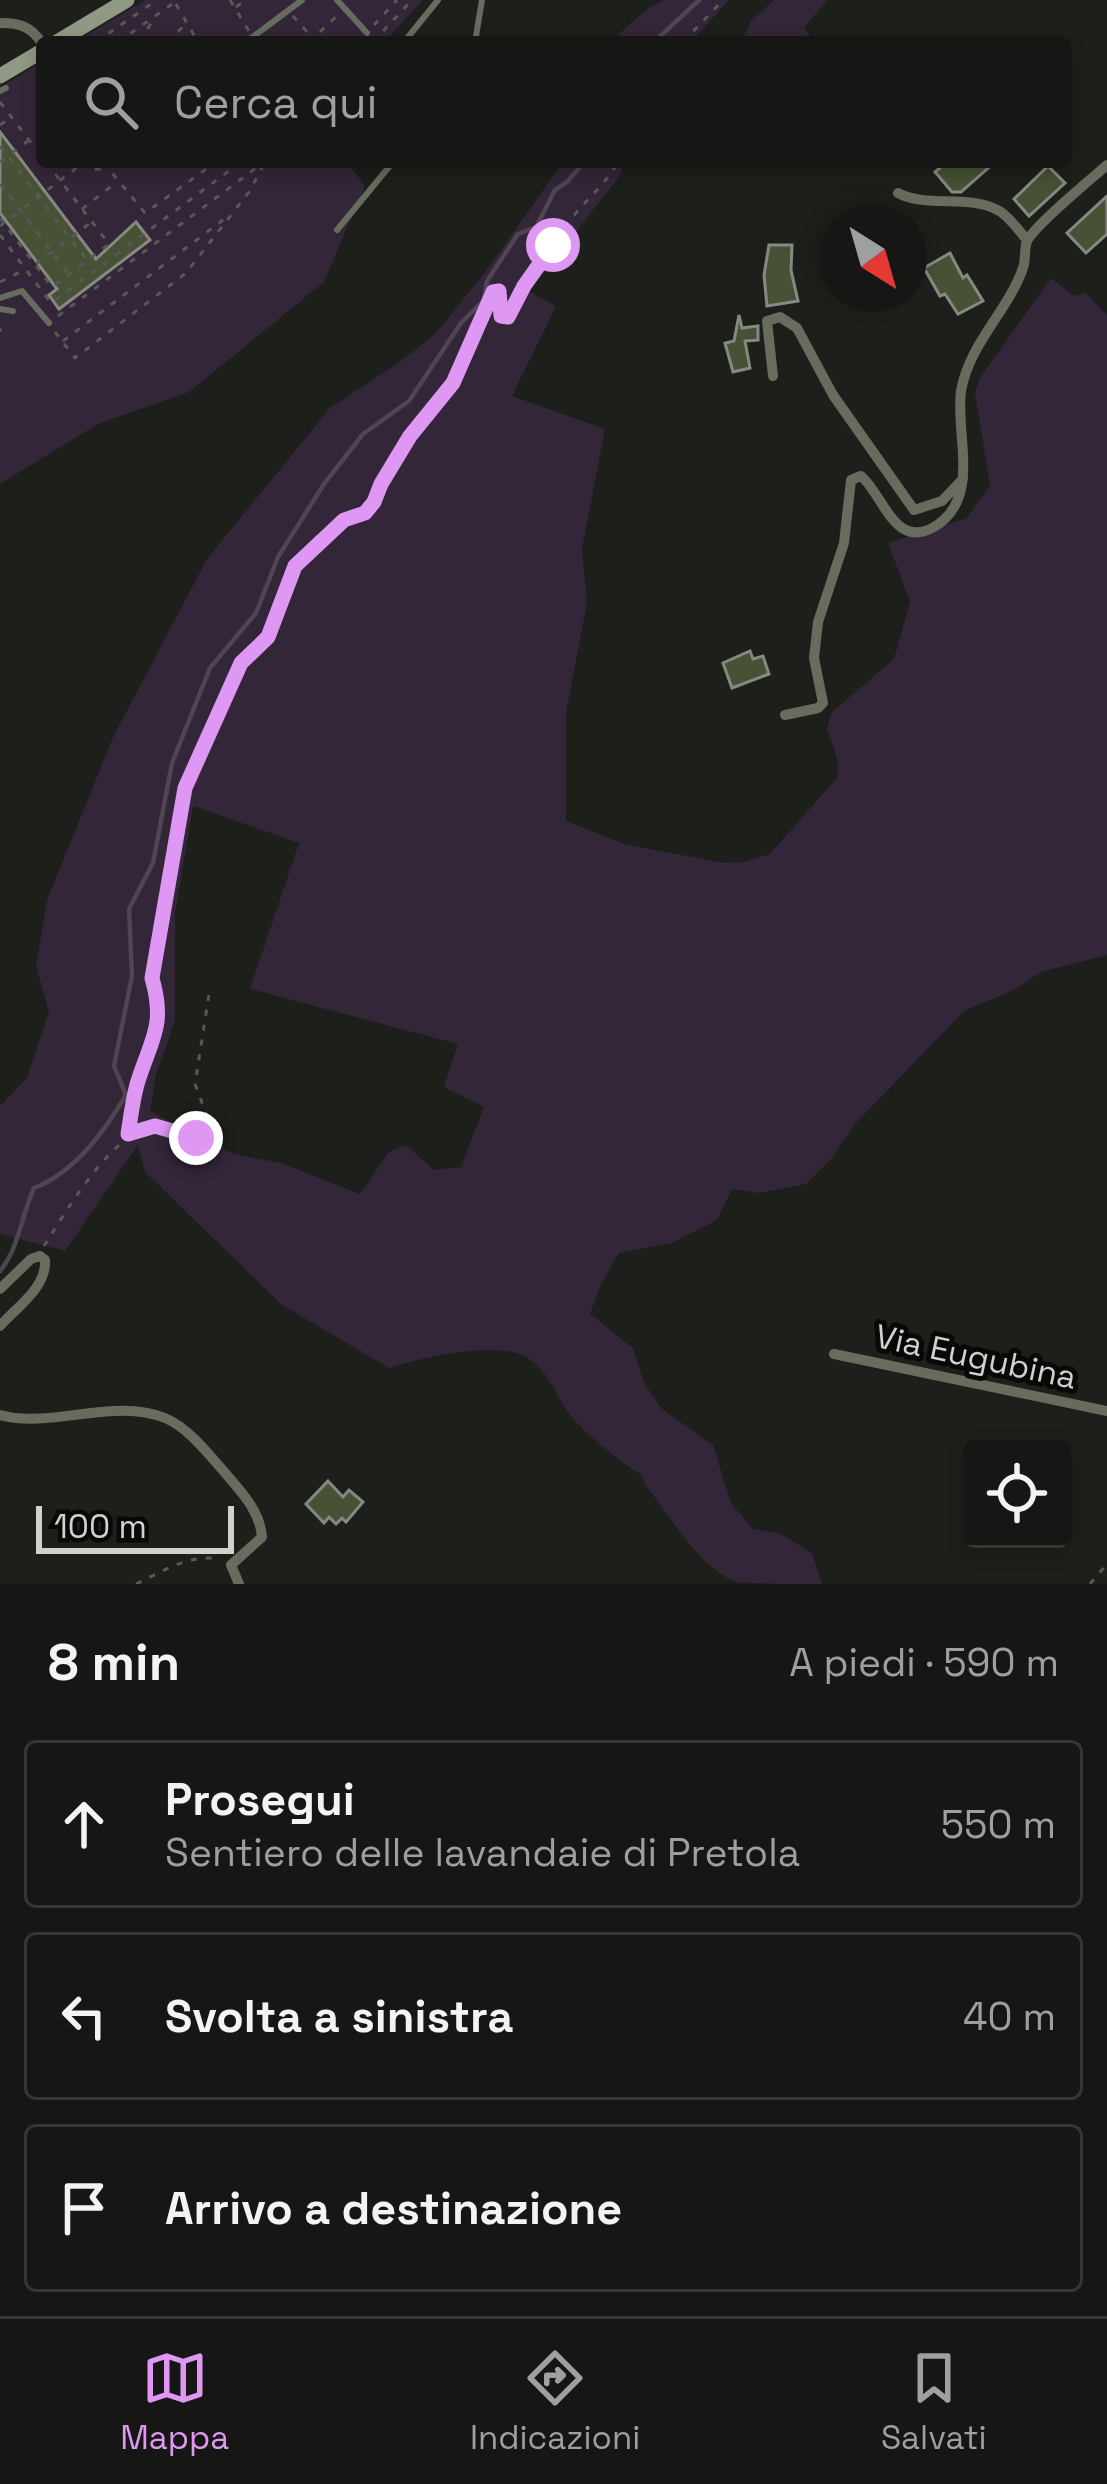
<!DOCTYPE html>
<html lang="it">
<head>
<meta charset="utf-8">
<style>
	:root { --surface:#161714; --page:#232422; --text:#f1f3f6; --muted:#9e9fa0; --line:#353634; --accent:#de98f3 }
	body { margin:0; font-family:"Space Grotesk",sans-serif; background:var(--page); color:var(--text) }
	.controls { position:absolute; right:36px; bottom:36px; display:grid; overflow:hidden; border-radius:12px; box-shadow:0 6px 18px #0003 }
	.controls button { width:108px; height:108px; display:grid; place-items:center; padding:0; border:0; border-bottom:3px solid var(--line); background:var(--surface); color:var(--text); font:60px sans-serif }
	.compass { position:absolute; left:819px; top:204px; width:108px; height:108px; border-radius:50%; background:var(--surface); box-shadow:0 6px 18px #0003; rotate:143deg }
	.scale { position:absolute; left:36px; bottom:30px; width:198px; box-sizing:border-box; padding-left:12px; border:6px solid #d0d2ce; border-top:0; font-size:33px; line-height:42px; white-space:nowrap; color:#d0d2ce; -webkit-text-stroke:9px #080907; paint-order:stroke }
	.stop { position:absolute; width:36px; height:36px; margin:-27px; border:9px solid #de98f3; border-radius:50%; background:#fff }
	.stop.end { background:#de98f3; border-color:#fff; box-shadow:0 3px 12px #0008 }
	.list { margin:0; padding:0; list-style:none }
	h2 { display:flex; justify-content:space-between; align-items:center; height:156px; margin:0; padding:0 48px; font-size:51px }
	h2 small { font-size:39px; font-weight:400; color:var(--muted) }
	.list li { display:grid; grid-template-columns:78px 1fr auto; gap:36px; align-items:center; box-sizing:border-box; height:168px; margin:0 24px 24px; padding:0 24px; border:3px solid var(--line); border-radius:12px }
	.list b { display:block; font-size:45px; white-space:nowrap }
	.list p { margin:0; font-size:39px; white-space:nowrap; color:var(--muted) }
	.list em { font-size:39px; font-style:normal; color:var(--muted) }
	.icon { flex:none; width:66px; height:66px; fill:none; stroke:currentColor; stroke-width:2; stroke-linecap:round; stroke-linejoin:round }
	.map { position:relative; flex:none; width:1107px; height:1584px; overflow:hidden }
	.search { position:absolute; background:var(--surface); box-shadow:0 6px 18px #0003; left:36px; right:36px; top:36px; height:132px; display:flex; align-items:center; gap:30px; box-sizing:border-box; padding:0 42px; border-radius:12px; color:var(--muted); font-size:45px }
	.sheet { height:732px; background:var(--surface) }
	nav { display:flex; justify-content:space-around; align-items:center; box-sizing:border-box; height:168px; border-top:3px solid var(--line); background:var(--surface); font-size:33px; color:var(--muted) }
	nav a { display:grid; justify-items:center; gap:6px }
	nav .on { color:var(--accent) }
	.map>svg:first-child { display:block }
	.green { fill:#332638; fill-rule:evenodd }
	.lines { fill:none; stroke-linecap:round; stroke-linejoin:round }
	.stream { stroke:#504553; stroke-width:4.5 }
	.building { fill:#465135; stroke:#868982; stroke-width:3 }
	.path { stroke:#575954; stroke-width:3; stroke-dasharray:6 9; stroke-linecap:butt }
	.lane { stroke:#676c5f; stroke-width:6 }
	.street { stroke:#676c5f; stroke-width:10 }
	.secondary { stroke:#909984; stroke-width:15 }
	.route { stroke:#de98f3; stroke-width:15 }
	.labels { text-anchor:middle; stroke-width:10; stroke-linejoin:round; paint-order:stroke }
	.street-label { font-size:33px; fill:#d0d2ce; stroke:#080907 }
</style>
</head>
<body>
<div class="map">
<svg width="1107" height="1584" viewBox="0 0 1107 1584">
	<rect width="100%" height="100%" fill="#1d1f1a"/>
	<!-- green -->
	<g class="green">
		<polygon points="145,0 423,0 384,42 75,42"/>
		<polygon points="664,0 729,0 691,42 610,42 646,10"/>
		<polygon points="774,0 827,0 804,28 815,42 741,42 751,21"/>
		<polygon points="42,62 42,162 347,162 365,186 324,282 189,392 98,424 0,484 0,87"/>
		<path d="M 563,162 L 624,162 L 619,177 L 529,291 L 556,306 L 512,396 L 605,429 L 582,549 L 587,603 L 566,713 L 566,821 L 624,844 L 718,862 L 740,863 L 770,854 L 837,778 L 838,762 L 827,728 L 831,713 L 894,659 L 910,602 L 888,543 L 967,518 L 990,485 L 975,393 L 980,378 L 1051,278 L 1074,296 L 1085,292 L 1107,315 L 1107,955 L 1041,972 L 1014,990 L 964,1011 L 855,1124 L 833,1157 L 806,1184 L 759,1193 L 732,1189 L 717,1220 L 672,1243 L 619,1253 L 600,1286 L 590,1314 L 633,1348 L 644,1383 L 662,1409 L 713,1445 L 731,1503 L 753,1529 L 781,1534 L 812,1553 L 822,1584 C 800,1584 755,1584 736,1582 C 696,1565 672,1517 645,1485 L 642,1475 C 624,1466 584,1432 571,1416 C 556,1397 549,1370 526,1357 C 497,1340 419,1358 389,1368 L 282,1305 L 145,1172 L 138,1145 L 65,1251 L 0,1234 L 0,1106 L 27,1078 L 49,1012 L 36,966 L 47,900 L 114,735 L 207,559 L 330,408 L 404,359 L 437,332 L 486,271 ZM 193,806 L 299,843 L 250,989 L 458,1044 L 444,1087 L 484,1107 L 461,1167 L 434,1170 L 406,1145 L 389,1152 L 360,1194 L 281,1163 L 234,1154 L 150,1111 L 156,1075 L 175,1020 L 175,914 Z"/>
	</g>
	<g class="lines">
		<!-- stream -->
		<g class="stream">
			<polyline points="654,42 699,0"/>
			<path d="M 0,1271 C 20,1246 21,1216 34,1188 C 75,1172 104,1132 126,1095 L 114,1066 L 132,976 L 129,909 L 153,863 L 172,763 L 210,668 L 256,613 L 278,557 L 324,484 L 363,434 L 409,401 L 461,323 L 484,300 L 487,281 L 518,234 L 536,227 L 555,190 L 567,182 L 584,162"/>
		</g>
	</g>
	<!-- building -->
	<g class="building">
		<polygon points="0,132 96,259 136,222 150,240 59,309 49,295 57,289 0,213"/>
		<polygon points="947,162 995,162 961,192 952,192 935,172"/>
		<polygon points="1048,166 1065,183 1029,216 1014,199"/>
		<polygon points="1107,196 1107,234 1086,253 1067,233"/>
		<polygon points="769,245 792,245 791,270 798,301 767,306 764,275"/>
		<polygon points="950,253 963,278 967,275 983,301 958,314 945,294 940,296 924,268"/>
		<polygon points="739,315 742,328 758,326 758,340 745,341 750,368 733,372 725,343 734,341"/>
		<polygon points="750,651 753,659 763,656 769,674 732,688 723,663"/>
		<polygon points="328,1481 343,1497 349,1490 363,1502 346,1522 342,1518 336,1524 329,1517 324,1523 306,1504"/>
	</g>
	<g class="lines">
		<!-- path -->
		<g class="path">
			<polyline points="230,0 249,31"/>
			<polyline points="176,4 198,42"/>
			<polyline points="236,7 246,0"/>
			<polyline points="293,16 316,42"/>
			<polyline points="374,25 397,0"/>
			<polyline points="96,42 157,0"/>
			<polyline points="118,42 178,0"/>
			<polyline points="140,42 154,18"/>
			<polyline points="167,42 187,23"/>
			<polyline points="309,42 338,15"/>
			<polyline points="373,42 412,0"/>
			<polyline points="683,42 723,0"/>
			<polyline points="42,79 42,84"/>
			<polyline points="0,102 42,157"/>
			<polyline points="0,125 10,118"/>
			<polyline points="0,146 86,259"/>
			<polyline points="0,162 28,141"/>
			<polyline points="89,162 98,171"/>
			<polyline points="103,162 145,213 216,162"/>
			<polyline points="84,163 88,170 106,169"/>
			<polyline points="0,184 68,273"/>
			<polyline points="82,209 117,182"/>
			<polyline points="0,218 52,287 109,244 46,162"/>
			<polyline points="0,226 83,163"/>
			<polyline points="0,235 51,303 241,162"/>
			<polyline points="36,264 90,223"/>
			<polyline points="0,282 24,270"/>
			<polyline points="58,316 264,162"/>
			<path d="M 509,316 C 529,281 549,244 576,213 C 591,195 607,182 618,162"/>
			<polyline points="0,330 2,330"/>
			<polyline points="55,332 75,358 186,273 249,192 265,162"/>
			<polyline points="63,341 223,220"/>
			<path d="M 128,1134 C 131,1116 133,1095 139,1078 C 153,1036 166,1024 152,978 L 185,788 L 241,663 L 268,637 L 294,566 L 344,520 L 366,513 L 374,503 L 381,484 L 410,436 L 453,383 L 493,292 L 499,291 L 501,316 L 508,317"/>
			<path d="M 44,1246 C 65,1213 112,1133 150,1128 C 164,1126 183,1134 197,1138 L 212,1129 L 195,1084 L 210,988"/>
			<path d="M 136,1584 C 164,1571 188,1554 219,1559"/>
			<polyline points="1090,1584 1107,1564"/>
		</g>
		<!-- lane -->
		<g class="lane">
			<polyline points="337,0 367,33"/>
			<polyline points="246,42 302,0"/>
			<polyline points="404,42 438,0"/>
			<polyline points="475,42 482,0"/>
			<polyline points="0,91 6,88"/>
			<polyline points="337,230 393,162"/>
			<polyline points="0,298 22,291 49,323"/>
			<polyline points="0,309 13,311"/>
		</g>
		<!-- street -->
		<g class="street">
			<path d="M 0,23 C 20,23 30,26 42,43"/>
			<path d="M 898,193 C 928,209 971,193 1001,212 C 1011,219 1019,231 1027,240"/>
			<polyline points="773,376 767,321 780,317 797,328 833,395 914,510 942,501 963,479"/>
			<path d="M 785,715 L 818,708 L 823,703 L 814,658 L 818,622 L 844,543 L 851,480 L 861,476 C 883,494 894,550 934,527 C 982,499 955,434 961,391 C 969,344 1008,311 1023,268 C 1026,260 1024,249 1027,241 C 1036,224 1090,180 1107,165"/>
			<path d="M 0,1289 L 31,1259 L 40,1256 L 45,1260 C 47,1287 17,1307 0,1326"/>
			<polyline points="834,1354 1107,1411"/>
			<path d="M 0,1415 C 53,1429 114,1397 165,1418 C 189,1428 209,1455 226,1474 C 242,1493 260,1511 262,1537 L 231,1565 L 239,1584"/>
		</g>
		<!-- secondary -->
		<g class="secondary">
			<polyline points="57,42 127,0"/>
			<polyline points="0,76 42,51"/>
		</g>
	</g>
	<g class="lines">
		<!-- route -->
		<path class="route" d="M 196,1138 L 155,1126 L 128,1134 C 131,1116 133,1095 139,1078 C 153,1036 165,1024 152,978 L 185,788 L 241,663 L 268,637 L 295,566 L 344,520 L 365,513 L 374,502 L 381,484 L 410,436 L 453,383 L 493,292 L 499,291 L 501,316 L 508,317 L 524,286 L 553,245"/>
	</g>
	<g class="labels">
		<!-- street labels -->
		<g class="street-label">
			<text transform="translate(976 1356) rotate(12)" y="12">Via Eugubina</text>
		</g>
	</g>
</svg>
<div class="controls">
<button><svg class="icon" aria-label="locate" viewBox="0 0 24 24"><circle cx="12" cy="12" r="6"/><path d="M12 2v4M12 18v4M2 12h4M18 12h4"/></svg></button>
</div>
<svg class="compass" viewBox="-18 -18 36 36"><path d="M0-13l5 13h-10z" fill="#e53935"/><path d="M0 13l5-13h-10z" fill="#9e9fa0"/></svg>
<div class="scale">100 m</div>
<div class="stop" style="left:553px;top:245px"></div>
<div class="stop end" style="left:196px;top:1138px"></div>
<div class="search"><svg class="icon" aria-label="search" viewBox="0 0 24 24"><circle cx="10" cy="10" r="6"/><path d="M15 15l6 6"/></svg>Cerca qui</div>
</div>
<section class="sheet">
<h2>8 min<small>A piedi · 590 m</small></h2>
<ul class="list">
<li><svg class="icon" aria-label="ahead" viewBox="0 0 24 24"><path d="M12 20V5M6 11l6-6 6 6"/></svg><div><b>Prosegui</b><p>Sentiero delle lavandaie di Pretola</p></div><em>550 m</em></li>
<li><svg class="icon" aria-label="left" viewBox="0 0 24 24"><path d="M17 20v-9H6M10 6l-5 5 5 5"/></svg><div><b>Svolta a sinistra</b></div><em>40 m</em></li>
<li><svg class="icon" aria-label="arrive" viewBox="0 0 24 24"><path d="M6 21V4h12l-3 4 3 4H6"/></svg><div><b>Arrivo a destinazione</b></div></li>
</ul>
</section>
<nav>
<a class="on"><svg class="icon" aria-label="map" viewBox="0 0 24 24"><path d="M3 6l6-2 6 2 6-2v14l-6 2-6-2-6 2zM9 4v14M15 6v14"/></svg>Mappa</a>
<a><svg class="icon" aria-label="directions" viewBox="0 0 24 24"><path d="M12 3l9 9-9 9-9-9zM9 14v-3h6M13 9l2 2-2 2"/></svg>Indicazioni</a>
<a><svg class="icon" aria-label="saved" viewBox="0 0 24 24"><path d="M7 4h10v16l-5-4-5 4z"/></svg>Salvati</a>
</nav>
</body>
</html>
